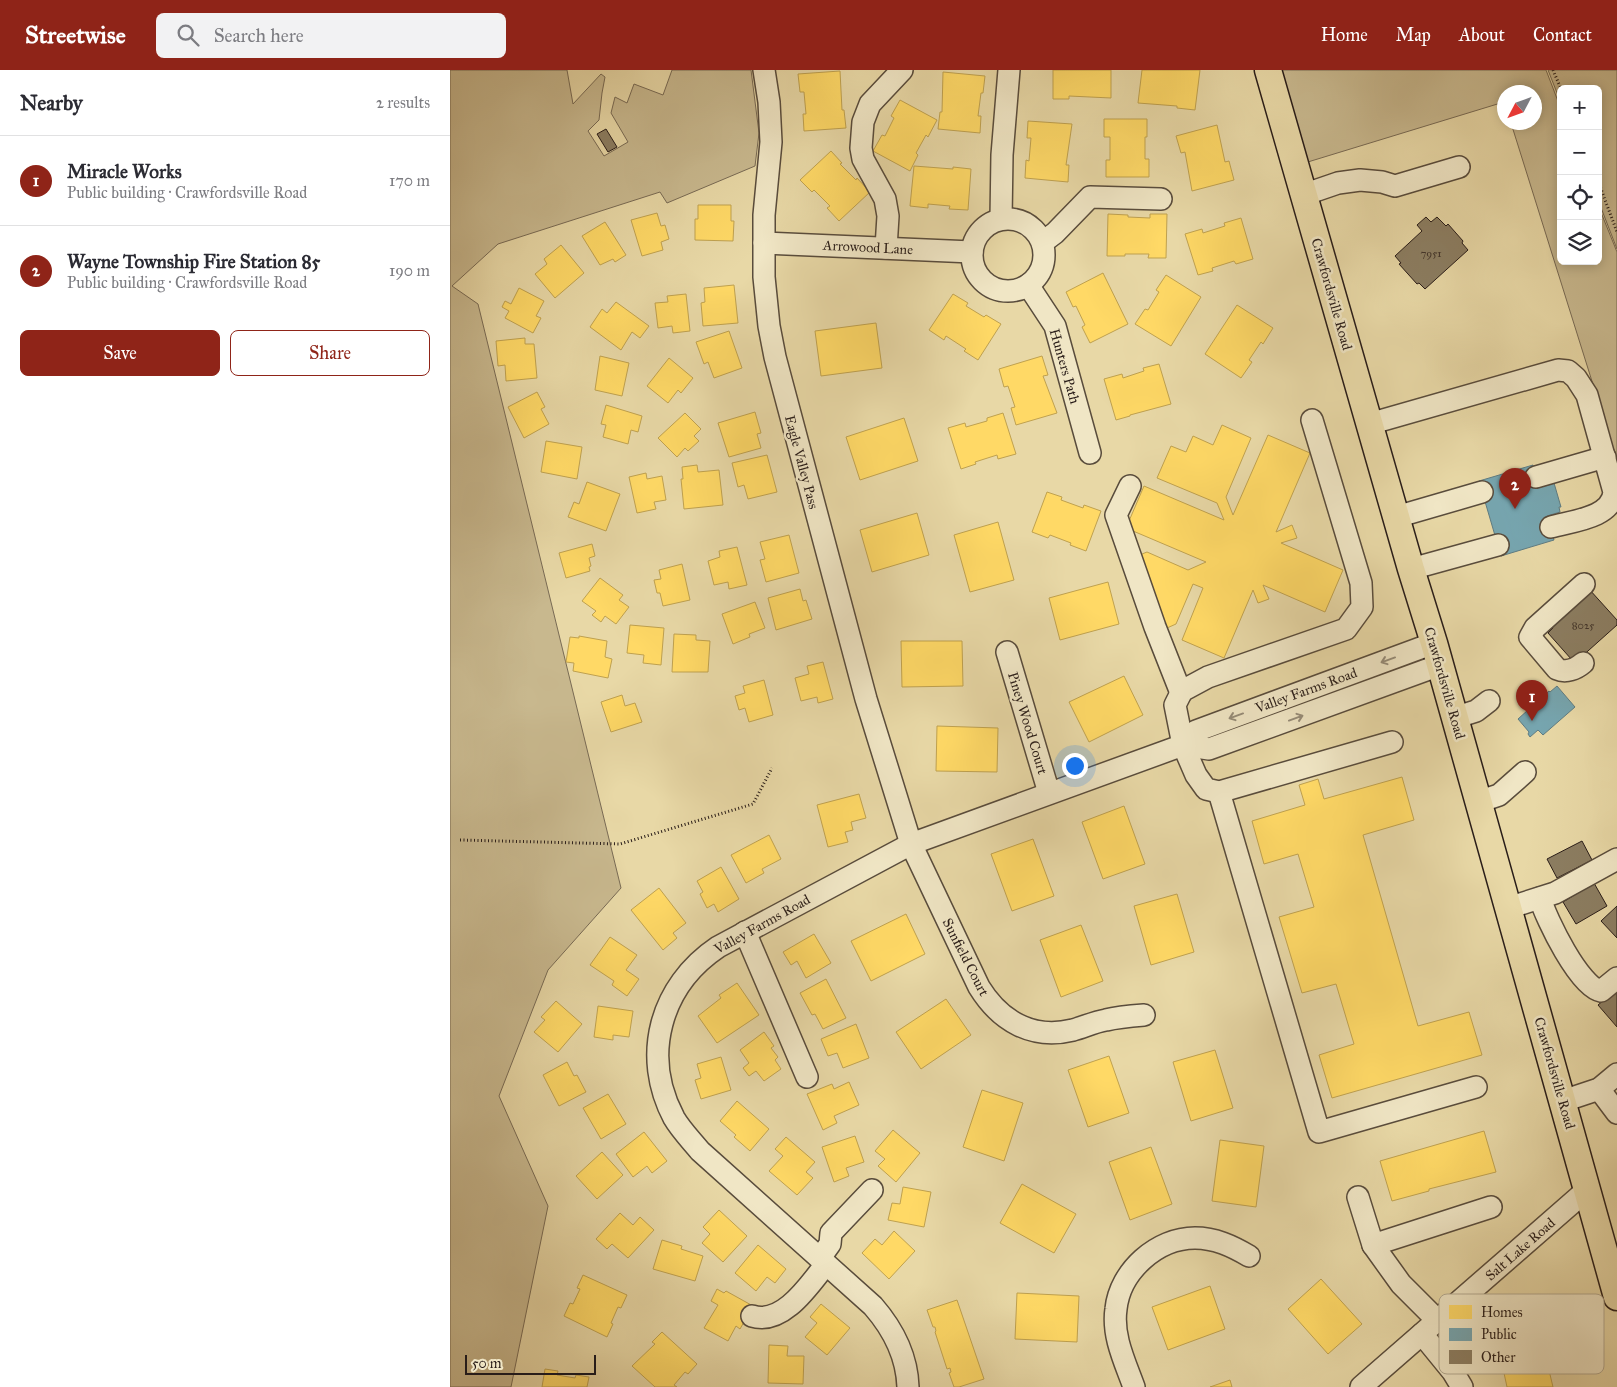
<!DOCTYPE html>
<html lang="en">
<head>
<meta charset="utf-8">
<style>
	:root { --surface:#fff; --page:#f2f2f3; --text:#2b2b33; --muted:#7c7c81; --line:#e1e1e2; --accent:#8f2418 }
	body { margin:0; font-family:"IM FELL Great Primer",serif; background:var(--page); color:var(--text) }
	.controls { position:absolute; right:15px; top:15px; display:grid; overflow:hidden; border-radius:8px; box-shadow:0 2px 12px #0003 }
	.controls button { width:45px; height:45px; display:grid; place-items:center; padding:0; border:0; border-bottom:1px solid var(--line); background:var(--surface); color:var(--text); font:25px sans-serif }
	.compass { position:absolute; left:1047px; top:15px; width:45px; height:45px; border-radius:50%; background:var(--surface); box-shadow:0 2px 12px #0003; rotate:229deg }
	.scale { position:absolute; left:15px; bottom:12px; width:131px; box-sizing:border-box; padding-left:5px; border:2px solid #291d19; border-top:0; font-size:14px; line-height:18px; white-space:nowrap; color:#291d19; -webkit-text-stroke:4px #f0e6c5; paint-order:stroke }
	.you { position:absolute; left:624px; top:695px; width:18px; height:18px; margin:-12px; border:4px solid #fff; border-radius:50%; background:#1a73e8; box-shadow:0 0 0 8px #1a73e833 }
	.badge { display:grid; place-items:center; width:32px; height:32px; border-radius:50%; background:var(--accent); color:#fff; font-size:16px; font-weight:700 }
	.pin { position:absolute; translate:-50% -41px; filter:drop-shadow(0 1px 2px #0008) }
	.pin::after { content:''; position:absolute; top:26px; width:18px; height:15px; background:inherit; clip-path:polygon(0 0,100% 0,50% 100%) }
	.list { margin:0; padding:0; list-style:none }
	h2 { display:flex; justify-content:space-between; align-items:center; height:65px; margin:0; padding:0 20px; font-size:21px }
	h2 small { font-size:16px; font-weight:400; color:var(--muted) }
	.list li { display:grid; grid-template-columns:32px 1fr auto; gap:15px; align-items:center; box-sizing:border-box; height:90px; padding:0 20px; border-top:1px solid var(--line) }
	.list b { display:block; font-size:19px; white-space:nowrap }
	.list p { margin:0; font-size:16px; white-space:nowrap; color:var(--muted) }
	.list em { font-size:16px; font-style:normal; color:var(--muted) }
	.actions { display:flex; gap:10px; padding:15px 20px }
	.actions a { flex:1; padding:11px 0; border:1px solid var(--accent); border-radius:8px; text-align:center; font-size:18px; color:var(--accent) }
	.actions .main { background:var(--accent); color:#fff }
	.icon { flex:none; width:28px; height:28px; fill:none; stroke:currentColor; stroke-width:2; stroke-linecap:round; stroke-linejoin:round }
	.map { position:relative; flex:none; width:1167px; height:1317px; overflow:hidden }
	header { display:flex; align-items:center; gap:30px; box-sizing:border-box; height:70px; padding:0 25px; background:var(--accent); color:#fff }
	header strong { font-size:24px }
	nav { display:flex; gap:28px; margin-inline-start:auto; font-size:18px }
	.search { width:350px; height:45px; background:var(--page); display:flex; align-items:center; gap:12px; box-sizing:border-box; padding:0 18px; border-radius:8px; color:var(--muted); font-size:19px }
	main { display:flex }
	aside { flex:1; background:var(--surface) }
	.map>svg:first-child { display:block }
	.green { fill:#c8b88e; stroke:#786a54 }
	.homes { fill:#ffd966; stroke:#bfa14f }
	.public { fill:#76a5af; stroke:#5f7c82 }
	.building { fill:#8c7e62; stroke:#291d19 }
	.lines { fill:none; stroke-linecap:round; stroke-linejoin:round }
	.minor-casing { stroke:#594c3c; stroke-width:24 }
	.major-casing { stroke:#291d19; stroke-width:29 }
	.path { stroke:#291d19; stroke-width:3; stroke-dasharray:1 2.5; stroke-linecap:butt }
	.minor { stroke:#f0e6c5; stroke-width:21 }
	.major { stroke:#e8d8a6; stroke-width:26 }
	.oneway { stroke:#968c78 }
	.labels { text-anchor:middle; stroke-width:5; stroke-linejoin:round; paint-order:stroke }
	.number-label { font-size:11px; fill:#42352b }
	.street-label { font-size:14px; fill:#291d19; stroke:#f0e6c5 }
	.key { fill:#f0e6c5; stroke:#b4aa91; stroke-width:1 }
	.key-label { font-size:14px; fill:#291d19 }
</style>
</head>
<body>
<header>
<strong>Streetwise</strong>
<div class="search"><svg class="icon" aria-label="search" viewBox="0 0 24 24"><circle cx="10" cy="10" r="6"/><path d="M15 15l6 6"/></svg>Search here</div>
<nav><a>Home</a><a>Map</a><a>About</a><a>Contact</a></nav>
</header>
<main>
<aside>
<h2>Nearby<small>2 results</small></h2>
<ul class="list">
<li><span class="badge">1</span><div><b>Miracle Works</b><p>Public building · Crawfordsville Road</p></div><em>170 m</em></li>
<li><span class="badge">2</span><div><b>Wayne Township Fire Station 85</b><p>Public building · Crawfordsville Road</p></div><em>190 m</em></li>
</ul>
<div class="actions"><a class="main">Save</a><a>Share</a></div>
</aside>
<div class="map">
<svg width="1167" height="1317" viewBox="0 0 1167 1317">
	<rect width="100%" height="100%" fill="#e8d8a6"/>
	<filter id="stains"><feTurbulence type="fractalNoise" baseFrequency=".004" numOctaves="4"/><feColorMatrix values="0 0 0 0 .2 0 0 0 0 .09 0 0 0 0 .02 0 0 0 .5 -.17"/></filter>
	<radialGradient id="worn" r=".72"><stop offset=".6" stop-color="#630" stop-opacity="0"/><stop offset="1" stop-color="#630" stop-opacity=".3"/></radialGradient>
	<!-- green -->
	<g class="green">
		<polygon points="0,0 117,0 123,34 151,4 155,7 152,23 149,50 138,61 154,86 178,72 161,43 165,27 177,33 184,14 213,25 222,0 301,0 309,63 305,96 217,133 210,122 48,174 2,216 28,234 171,818 98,900 49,1026 98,1136 61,1317 0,1317"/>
		<polygon points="822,0 1096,0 1111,39 1111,191 1148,191 1148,135 1167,182 1167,391 1061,53 1084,52 1084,22 1054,22 1054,32 848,95"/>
		<polygon points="1098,0 1167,0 1167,179 1148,130 1148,19 1111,19 1111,33"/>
	</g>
	<!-- homes -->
	<g class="homes">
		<polygon points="603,0 661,0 661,28 619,26 619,29 603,29"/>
		<polygon points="692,0 750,0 745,40 727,38 727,36 688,33"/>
		<polygon points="390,1 392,40 394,40 396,58 354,61 353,44 356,44 354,22 350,22 348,4"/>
		<polygon points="493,2 535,6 533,23 531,23 528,46 531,46 530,63 488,59 490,42 492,42"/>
		<polygon points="450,30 487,50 478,67 476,65 466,83 468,85 460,101 423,81 432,65 435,66 444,48 441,46"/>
		<polygon points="654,49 697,49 697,67 695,67 695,89 699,89 699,107 656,107 656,90 660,90 660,67 654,67"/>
		<polygon points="578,51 622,54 616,95 619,95 618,112 575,108 576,90 579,91 581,68 577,68"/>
		<polygon points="767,55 775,92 779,91 784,110 742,121 735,82 731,83 726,66"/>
		<polygon points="381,81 392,93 390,94 406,110 407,108 420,122 389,151 377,138 380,136 364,120 362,122 350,110"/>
		<polygon points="464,96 503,99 503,97 521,99 518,140 499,139 500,136 478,134 478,138 460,136"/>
		<polygon points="248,135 281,135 281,151 284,151 283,171 245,170 245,149 248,149"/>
		<polygon points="207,143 211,156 215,155 219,169 211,172 213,180 192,186 181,150"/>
		<polygon points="658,144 678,145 678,147 700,148 700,144 717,144 716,188 698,188 699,184 675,184 675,186 657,186"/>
		<polygon points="791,148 803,189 786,194 784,191 762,198 763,201 748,205 735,164 752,159 753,163 775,156 774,153"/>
		<polygon points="155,152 176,185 165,192 163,189 150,195 132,166"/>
		<polygon points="111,175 134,203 105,228 85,204 97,194 94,189"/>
		<polygon points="653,203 678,254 640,273 632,257 635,255 626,236 623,237 616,222"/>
		<polygon points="716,205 751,227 721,276 685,254 695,239 698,240 709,222 706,220"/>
		<polygon points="284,215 288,253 253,256 251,233 255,232 254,218"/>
		<polygon points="69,218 94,231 86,246 91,248 83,263 55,248 59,241 52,237 55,231 61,234"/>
		<polygon points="236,224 240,261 223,263 222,256 208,258 205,233 218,232 217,226"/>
		<polygon points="503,224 518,233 516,236 534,247 536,245 551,254 528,290 514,281 516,279 496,266 494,270 479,260"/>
		<polygon points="166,232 199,256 190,268 182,262 171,280 140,257 152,239 157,243"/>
		<polygon points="787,235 823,258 813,274 811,272 799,290 802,292 791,308 755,284"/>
		<polygon points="426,253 432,298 371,306 365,261"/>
		<polygon points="279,261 292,298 264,308 258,292 254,294 246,272"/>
		<polygon points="75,268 75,274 84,274 87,308 56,311 55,295 48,296 46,271"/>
		<polygon points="150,286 179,293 172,326 145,320"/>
		<polygon points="592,286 598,305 593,306 607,343 566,355 561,338 565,337 558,316 554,317 549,299"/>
		<polygon points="219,288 243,308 231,323 228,320 218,333 197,316"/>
		<polygon points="709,294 721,334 680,345 680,346 666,350 654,309 672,304 673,308 694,301 693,298"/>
		<polygon points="87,322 95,337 91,339 99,354 74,368 58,337"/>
		<polygon points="156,335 192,346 188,362 181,360 178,374 153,367 156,355 151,354"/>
		<polygon points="305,342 311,363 307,364 311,378 279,387 268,353"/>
		<polygon points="235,343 251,359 244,366 249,371 238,381 235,378 227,387 208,368"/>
		<polygon points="553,343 566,384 548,389 547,385 525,392 526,394 511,399 498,358 515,353 516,357 537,351 537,348"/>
		<polygon points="454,348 468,391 410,410 396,367"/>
		<polygon points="772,355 801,368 776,427 783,445 818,365 860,383 826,462 842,455 847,468 831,473 893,500 875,542 813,515 819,529 808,533 803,520 774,588 732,570 753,518 743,514 726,554 717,558 687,486 697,482 738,500 756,492 676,458 694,416 774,450 767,433 707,408 721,376 736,382 743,366 763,375"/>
		<polygon points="96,371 132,377 127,409 91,402"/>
		<polygon points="317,385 327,422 298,429 294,415 288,417 282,393"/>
		<polygon points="247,395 248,402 269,400 273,435 234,439 231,409 233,409 232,397"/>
		<polygon points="196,403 197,409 212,406 216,430 204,432 206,439 187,443 179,407"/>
		<polygon points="137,412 170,424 156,461 118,447 124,432 129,434"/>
		<polygon points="597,422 612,427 611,430 633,438 634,435 651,441 636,481 620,475 621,473 600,465 598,468 582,462"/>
		<polygon points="467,443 479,485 422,502 410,460"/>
		<polygon points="548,452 564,510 520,522 504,465"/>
		<polygon points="339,465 349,503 316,512 310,490 315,489 310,472"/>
		<polygon points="142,474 145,486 139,488 141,496 139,497 140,501 116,508 109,483"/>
		<polygon points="287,477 297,515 279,519 278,512 264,515 258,491 270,487 269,481"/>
		<polygon points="232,494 240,530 213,536 210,523 207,523 204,510 211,509 209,500"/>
		<polygon points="150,508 173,525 169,530 179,537 166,554 155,546 151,552 142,545 146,541 132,531"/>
		<polygon points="658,512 669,554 610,570 599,528"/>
		<polygon points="350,519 353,531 356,530 362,549 326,560 318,528"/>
		<polygon points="305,532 315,558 299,564 300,567 283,574 272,544"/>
		<polygon points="180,555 214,558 211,595 193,593 194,585 177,583"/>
		<polygon points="224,564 246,565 246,570 260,571 258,602 222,602"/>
		<polygon points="129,566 157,571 155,587 162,589 158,608 123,601 124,593 116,592 120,567 129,568"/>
		<polygon points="451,571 512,571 513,616 452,617"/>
		<polygon points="373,592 383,629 368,633 367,627 351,631 345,608 359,604 357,596"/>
		<polygon points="674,606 693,645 639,672 619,632"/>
		<polygon points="314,610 323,645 299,652 295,638 289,640 285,626 295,623 293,616"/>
		<polygon points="172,625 175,636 185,633 192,652 161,662 151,632"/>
		<polygon points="487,656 548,658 547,702 486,701"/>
		<polygon points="952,707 964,750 913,765 968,956 1019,942 1032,985 882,1028 869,985 904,974 886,914 852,923 829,847 864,837 848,784 814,794 802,751 855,735 849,715 868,709 874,729"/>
		<polygon points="409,724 416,748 401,752 403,760 395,762 398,772 378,777 367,735"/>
		<polygon points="674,736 695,794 653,809 632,752"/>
		<polygon points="319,765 331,789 312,799 314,803 296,813 281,785"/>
		<polygon points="583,769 604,826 562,841 541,784"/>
		<polygon points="271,797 289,829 268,842 264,834 257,838 250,824 253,822 247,811"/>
		<polygon points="209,818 236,853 223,863 227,868 213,880 181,840"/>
		<polygon points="727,824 744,882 701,895 684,836"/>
		<polygon points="456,844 475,884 421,911 401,871"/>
		<polygon points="631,855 653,911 611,927 590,870"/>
		<polygon points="364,864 381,893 356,908 347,891 341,895 333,882"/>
		<polygon points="160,867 187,885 176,900 189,909 177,926 162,915 164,911 140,895"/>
		<polygon points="376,909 396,948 373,959 365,944 362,945 350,923"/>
		<polygon points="287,913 309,945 267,973 248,946 271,928 269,925"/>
		<polygon points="496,929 521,965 471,999 446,962"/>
		<polygon points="106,931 132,954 108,982 84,962 95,950 91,947"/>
		<polygon points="148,936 183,941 179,967 163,965 163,970 144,967"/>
		<polygon points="406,954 419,988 393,998 387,983 378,986 371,969"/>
		<polygon points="314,962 324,976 321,978 328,987 325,990 331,999 314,1011 306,1001 299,1006 293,998 299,993 290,980"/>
		<polygon points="765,980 783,1038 741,1051 723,992"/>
		<polygon points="659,986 679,1043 638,1057 618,1000"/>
		<polygon points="271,987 281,1020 251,1029 245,1010 251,1008 247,994"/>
		<polygon points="117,992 124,1006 127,1005 136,1022 109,1036 93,1005"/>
		<polygon points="399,1012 409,1035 384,1046 387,1053 373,1060 357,1024 382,1014 384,1019"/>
		<polygon points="532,1020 573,1033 554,1091 513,1077"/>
		<polygon points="158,1024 176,1054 151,1069 133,1038"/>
		<polygon points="287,1031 319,1059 300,1081 284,1067 286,1065 270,1051"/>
		<polygon points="443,1060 470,1083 446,1112 428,1096 435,1089 425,1081"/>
		<polygon points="1034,1061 1046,1102 979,1119 979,1121 942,1131 930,1091"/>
		<polygon points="194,1062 217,1091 202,1103 197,1096 183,1107 166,1084"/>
		<polygon points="405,1066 414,1092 396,1098 399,1106 384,1112 372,1077"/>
		<polygon points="336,1067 365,1092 356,1102 363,1108 347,1125 319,1101 333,1086 325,1079"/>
		<polygon points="770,1070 814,1076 806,1137 762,1131"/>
		<polygon points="701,1077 722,1134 680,1150 659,1092"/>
		<polygon points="152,1082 173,1105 147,1129 126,1106"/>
		<polygon points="572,1114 626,1144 604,1183 550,1153"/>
		<polygon points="453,1117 481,1122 474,1157 438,1150 442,1133 450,1134"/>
		<polygon points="269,1140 297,1166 273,1192 252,1173 260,1164 253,1157"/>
		<polygon points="170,1143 183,1155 190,1147 204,1160 178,1188 162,1174 157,1179 146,1169"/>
		<polygon points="444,1161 465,1181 439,1209 412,1183 425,1169 432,1175"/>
		<polygon points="212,1170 232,1176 231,1179 253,1186 245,1211 203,1199"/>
		<polygon points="308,1175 336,1199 325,1213 317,1207 306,1221 285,1203"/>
		<polygon points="133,1205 177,1225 171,1238 168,1237 161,1253 163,1254 157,1267 114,1246 120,1233 123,1234 130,1219 127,1218"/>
		<polygon points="871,1209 912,1254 878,1284 838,1239"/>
		<polygon points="760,1216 775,1259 718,1280 702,1237"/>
		<polygon points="267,1219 274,1223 276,1221 303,1236 290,1259 286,1256 278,1271 254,1258 268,1235 261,1231"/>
		<polygon points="567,1223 629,1226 627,1272 565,1269"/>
		<polygon points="507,1230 534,1309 509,1317 504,1317 499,1303 501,1302 500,1298 497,1299 485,1262 486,1261 485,1257 483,1257 477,1240"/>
		<polygon points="371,1234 400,1258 377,1285 355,1267 367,1253 360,1247"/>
		<polygon points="212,1262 247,1294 238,1304 235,1302 224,1315 227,1317 205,1317 182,1296 205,1274 202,1272"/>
		<polygon points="319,1275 338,1276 337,1286 354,1286 353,1314 318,1313"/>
		<polygon points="1097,1292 1103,1317 1057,1317 1054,1303"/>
		<polygon points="95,1299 108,1301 107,1305 125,1308 126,1305 139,1307 137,1317 92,1317"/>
		<polygon points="780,1310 782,1317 760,1317"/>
	</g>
	<!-- public -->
	<g class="public">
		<polygon points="1083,395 1089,417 1104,413 1111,437 1109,437 1110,442 1097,446 1104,470 1051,486 1029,411"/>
		<polygon points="1107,616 1125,637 1093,665 1088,660 1080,667 1078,664 1079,662 1068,649 1099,621 1100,622"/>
	</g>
	<!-- building -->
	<g class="building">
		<polygon points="156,59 167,77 158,82 147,64"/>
		<polygon points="976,147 981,152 987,147 996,156 998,154 1013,171 1012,173 1018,180 975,219 969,213 967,214 949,194 951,193 945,186 972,161 967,155"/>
		<polygon points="1139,519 1167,550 1167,555 1129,589 1122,590 1098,563 1103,558 1100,554"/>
		<polygon points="1132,771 1142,790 1107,808 1097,789"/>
		<polygon points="1144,813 1157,836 1126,854 1113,832"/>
		<polygon points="1167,836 1167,868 1151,851"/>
		<polygon points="1167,919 1167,957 1148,935"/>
	</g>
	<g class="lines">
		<!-- minor casing -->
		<g class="minor-casing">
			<g id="minor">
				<path d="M 314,0 L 319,32 L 321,72 L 314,145 L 314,207 L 319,256 L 325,287 L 416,629 L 461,774 L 529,917 C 550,951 582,970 623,960 C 634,957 644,952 656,950 C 668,947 681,946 694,945"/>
				<polyline points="853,125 888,113 910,110 932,112 945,116 1009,97"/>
				<circle cx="558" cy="185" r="36"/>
				<polyline points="551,149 552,85 559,0"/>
				<polyline points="593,172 605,163 640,127 711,129"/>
				<polyline points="314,173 522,182"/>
				<polyline points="436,178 438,146 435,129 413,89 411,78 413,52 420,34 452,0"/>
				<polyline points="578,215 605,256 640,383"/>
				<polyline points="862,350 911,513 912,537 896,559 758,607 732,621 725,635 733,675 746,705 756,719 769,722 942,672"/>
				<path d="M 919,354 L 1108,300 L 1118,301 L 1126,308 L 1137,325 L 1164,422 C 1162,448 1122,451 1101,457"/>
				<polyline points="1086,407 1155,387"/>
				<polyline points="680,416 666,445 705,557 731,623"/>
				<polyline points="946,447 1032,422"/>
				<polyline points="961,499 1048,475"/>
				<polyline points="557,582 599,723"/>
				<path d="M 1133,593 C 1126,599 1116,603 1107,599 L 1080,567 L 1085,558 L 1134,514"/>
				<polyline points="1004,648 1026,641 1039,631"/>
				<polyline points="733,675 759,679 990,595"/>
				<polyline points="769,722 869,1062 1026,1017"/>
				<polyline points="1028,732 1049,725 1075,702"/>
				<path d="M 1090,828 C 1096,849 1130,918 1151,921 L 1167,908"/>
				<polyline points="1058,838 1105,823 1167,789"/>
				<polyline points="295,862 357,1007"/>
				<polyline points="1149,1019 1167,1043"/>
				<polyline points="1113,1031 1149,1019 1167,1004"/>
				<polyline points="908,1127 923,1175 951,1214 987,1250"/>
				<polyline points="923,1175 1041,1137"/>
				<polyline points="370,1188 380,1174 381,1163 422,1120"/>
				<path d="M 302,1246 C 333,1256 360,1214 376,1194"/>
				<polyline points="972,1264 1003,1302 1012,1317"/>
				<path d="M 458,1317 C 457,1286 443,1259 423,1236 L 250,1081 C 241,1070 231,1060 224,1048 C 191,986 210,916 268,877 L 461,774 L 733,675 L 746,661 L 984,573"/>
				<path d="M 684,1317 C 675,1292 662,1266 666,1239 C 670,1201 707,1168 745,1168 C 765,1168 782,1176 799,1186"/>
				<polyline points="911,1317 1138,1119"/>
			</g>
		</g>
		<!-- major casing -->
		<g class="major-casing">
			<polyline id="major" points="818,0 961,499 984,573 1167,1227"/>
		</g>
		<!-- path -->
		<g class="path">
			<polyline points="1103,0 1111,19"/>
			<polyline points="1148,111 1167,162"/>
			<polyline points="10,770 170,774 303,734 322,698"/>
		</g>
		<!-- minor -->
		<use href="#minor" class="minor"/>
		<!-- major -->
		<use href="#major" class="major"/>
	</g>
	<!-- one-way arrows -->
	<defs><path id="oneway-shaft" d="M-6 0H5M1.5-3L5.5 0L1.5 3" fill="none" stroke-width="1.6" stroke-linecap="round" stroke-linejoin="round" transform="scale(1.25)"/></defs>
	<g class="oneway">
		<use href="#oneway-shaft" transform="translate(938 590) rotate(160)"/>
		<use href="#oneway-shaft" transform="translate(786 646) rotate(160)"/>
		<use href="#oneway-shaft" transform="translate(846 648) rotate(-20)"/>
	</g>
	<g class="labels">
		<!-- number labels -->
		<g class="number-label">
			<text x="981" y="187">7951</text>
			<text x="1133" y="559">8025</text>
		</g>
		<!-- street labels -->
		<g class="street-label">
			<text transform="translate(418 177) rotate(3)" y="5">Arrowood Lane</text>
			<text transform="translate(882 224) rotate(74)" y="5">Crawfordsville Road</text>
			<text transform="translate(615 296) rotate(74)" y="5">Hunters Path</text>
			<text transform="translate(352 392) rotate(75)" y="5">Eagle Valley Pass</text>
			<text transform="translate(995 613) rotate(74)" y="5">Crawfordsville Road</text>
			<text transform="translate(856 620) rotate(-20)" y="5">Valley Farms Road</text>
			<text transform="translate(578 653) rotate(73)" y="5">Piney Wood Court</text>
			<text transform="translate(312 854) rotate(-29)" y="5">Valley Farms Road</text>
			<text transform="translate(516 887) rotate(63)" y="5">Sunfield Court</text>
			<text transform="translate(1105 1003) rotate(74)" y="5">Crawfordsville Road</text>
			<text transform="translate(1070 1179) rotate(-41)" y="5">Salt Lake Road</text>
		</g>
	</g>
	<!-- legend -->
	<rect x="989" y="1224" width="165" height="80" rx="8" class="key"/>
	<rect x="999" y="1235" width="23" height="14" fill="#ffd966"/>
	<rect x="999" y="1258" width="23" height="13" fill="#76a5af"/>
	<rect x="999" y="1280" width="23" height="14" fill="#8c7e62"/>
	<g class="key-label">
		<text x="1031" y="1247">Homes</text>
		<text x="1031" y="1269">Public</text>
		<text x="1031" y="1292">Other</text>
	</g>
	<rect width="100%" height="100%" filter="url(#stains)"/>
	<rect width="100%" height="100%" fill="url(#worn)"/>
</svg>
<div class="controls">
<button>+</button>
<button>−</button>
<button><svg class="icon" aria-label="locate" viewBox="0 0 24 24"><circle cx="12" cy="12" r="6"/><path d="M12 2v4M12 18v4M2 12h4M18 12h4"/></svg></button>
<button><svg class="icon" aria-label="layers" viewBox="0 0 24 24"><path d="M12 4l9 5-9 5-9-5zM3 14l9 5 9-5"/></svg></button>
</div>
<svg class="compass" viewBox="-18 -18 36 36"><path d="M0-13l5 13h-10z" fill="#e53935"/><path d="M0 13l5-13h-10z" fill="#7c7c81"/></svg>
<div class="scale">50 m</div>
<div class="you"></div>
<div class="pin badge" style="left:1082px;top:651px">1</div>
<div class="pin badge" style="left:1065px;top:439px">2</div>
</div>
</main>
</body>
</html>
